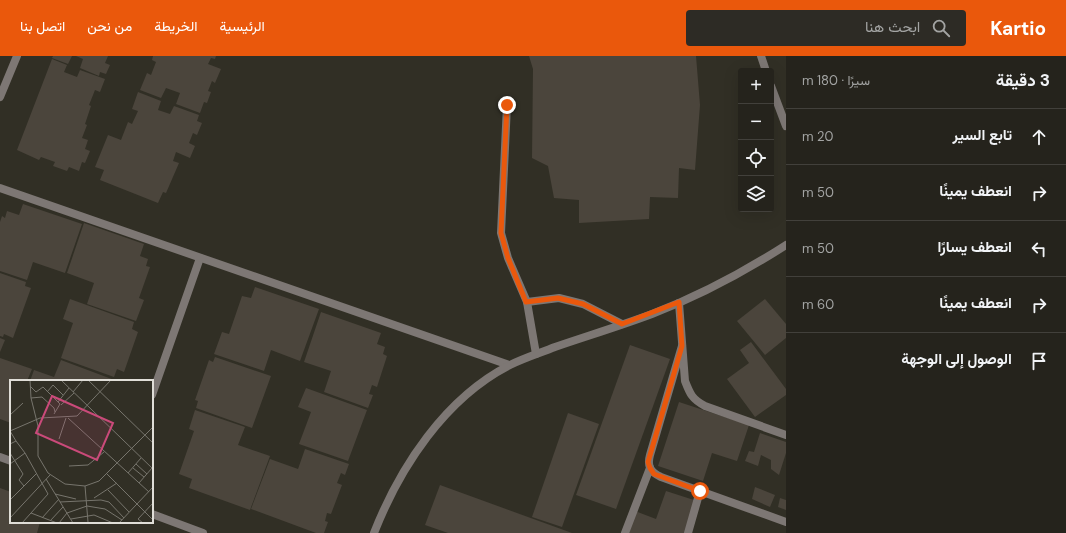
<!DOCTYPE html>
<html lang="ar">
<head>
<meta charset="utf-8">
<style>
	:root { --surface:#25231c; --page:#2d2b25; --text:#f1f3f6; --muted:#a3a4a3; --line:#42403b; --accent:#ea580c }
	body { margin:0; font-family:"DM Sans",Vazirmatn,sans-serif; background:var(--page); color:var(--text); direction:rtl }
	.controls { position:absolute; right:12px; top:12px; display:grid; overflow:hidden; border-radius:4px; box-shadow:0 4px 16px #0002 }
	.controls button { width:36px; height:36px; display:grid; place-items:center; padding:0; border:0; border-bottom:1px solid var(--line); background:var(--surface); color:var(--text); font:20px sans-serif }
	.stop { position:absolute; width:12px; height:12px; margin:-9px; border:3px solid #ea580c; border-radius:50%; background:#fff }
	.stop.end { background:#ea580c; border-color:#fff; box-shadow:0 1px 4px #0008 }
	.list { margin:0; padding:0; list-style:none }
	h2 { display:flex; justify-content:space-between; align-items:center; height:52px; margin:0; padding:0 16px; font-size:17px }
	h2 small { font-size:13px; font-weight:400; color:var(--muted) }
	.list li { display:grid; grid-template-columns:26px 1fr auto; gap:12px; align-items:center; box-sizing:border-box; height:56px; padding:0 16px; border-top:1px solid var(--line) }
	.list b { display:block; font-size:15px; white-space:nowrap }
	.list em { font-size:13px; font-style:normal; color:var(--muted) }
	.icon { flex:none; width:22px; height:22px; fill:none; stroke:currentColor; stroke-width:2; stroke-linecap:round; stroke-linejoin:round }
	.map { position:relative; flex:none; width:786px; height:477px; overflow:hidden; direction:ltr }
	header { display:flex; align-items:center; gap:24px; box-sizing:border-box; height:56px; padding:0 20px; background:var(--accent); color:#fff }
	header strong { font-size:19px }
	nav { display:flex; gap:22px; margin-inline-start:auto; font-size:14px }
	.search { width:280px; height:36px; background:var(--page); display:flex; align-items:center; gap:10px; box-sizing:border-box; padding:0 14px; border-radius:4px; color:var(--muted); font-size:15px }
	main { display:flex }
	aside { flex:1; background:var(--surface) }
	.map>svg:first-child { display:block }
	.building { fill:#4b453c }
	.lines { fill:none; stroke-linecap:round; stroke-linejoin:round }
	.pedestrian { stroke:#7d7774; stroke-width:8 }
	.minor { stroke:#7d7774; stroke-width:8 }
	.route { stroke:#ea580c; stroke-width:5 }
	.inset-road { fill:none; stroke:#77756d; stroke-width:1 }
	.view { fill:#ca4a7a; fill-opacity:0.15; stroke:#ca4a7a; stroke-width:2 }
	.inset-edge { fill:none; stroke:#e0ded8; stroke-width:2 }
</style>
</head>
<body>
<header>
<strong>Kartio</strong>
<div class="search"><svg class="icon" aria-label="search" viewBox="0 0 24 24"><circle cx="10" cy="10" r="6"/><path d="M15 15l6 6"/></svg>ابحث هنا</div>
<nav><a>الرئيسية</a><a>الخريطة</a><a>من نحن</a><a>اتصل بنا</a></nav>
</header>
<main>
<aside>
<h2>3 دقيقة<small>سيرًا · 180 m</small></h2>
<ul class="list">
<li><svg class="icon" aria-label="ahead" viewBox="0 0 24 24"><path d="M12 20V5M6 11l6-6 6 6"/></svg><div><b>تابع السير</b></div><em>20 m</em></li>
<li><svg class="icon" aria-label="right" viewBox="0 0 24 24"><path d="M7 20v-9h11M14 6l5 5-5 5"/></svg><div><b>انعطف يمينًا</b></div><em>50 m</em></li>
<li><svg class="icon" aria-label="left" viewBox="0 0 24 24"><path d="M17 20v-9H6M10 6l-5 5 5 5"/></svg><div><b>انعطف يسارًا</b></div><em>50 m</em></li>
<li><svg class="icon" aria-label="right" viewBox="0 0 24 24"><path d="M7 20v-9h11M14 6l5 5-5 5"/></svg><div><b>انعطف يمينًا</b></div><em>60 m</em></li>
<li><svg class="icon" aria-label="arrive" viewBox="0 0 24 24"><path d="M6 21V4h12l-3 4 3 4H6"/></svg><div><b>الوصول إلى الوجهة</b></div></li>
</ul>
</aside>
<div class="map">
<svg width="786" height="477" viewBox="0 0 786 477">
	<rect width="100%" height="100%" fill="#312f25"/>
	<!-- building -->
	<g class="building">
		<polygon points="53,0 72,0 68,8 52,2"/>
		<polygon points="76,0 108,0 105,7 110,9 106,18 100,16 99,20 80,12 83,3"/>
		<polygon points="153,0 216,0 215,3 211,2 208,8 221,13 215,27 212,25 208,35 211,36 207,47 204,46 200,57 176,48 180,37 166,32 161,42 140,34 147,17 151,19 156,6 152,4"/>
		<polygon points="529,0 696,0 700,49 695,114 679,112 678,142 650,141 649,163 579,167 579,144 554,142 548,110 532,102 533,13"/>
		<polygon points="52,3 67,9 64,16 77,21 80,14 105,23 100,36 95,34 89,49 91,50 85,68 87,69 82,82 88,84 85,93 90,95 85,107 82,106 79,115 69,111 67,115 53,110 55,106 41,101 39,104 17,94"/>
		<polygon points="138,36 161,45 158,54 170,58 174,50 199,59 197,65 202,67 197,79 193,77 189,87 195,90 190,102 176,96 173,105 179,107 166,137 163,136 158,147 100,124 104,114 95,111 108,79 121,84 128,66 132,68 138,55 132,53"/>
		<polygon points="23,148 82,168 65,217 33,206 27,224 0,215 0,166 2,160 5,162 7,155 19,159"/>
		<polygon points="84,167 144,188 140,200 148,203 146,210 150,211 139,242 144,244 136,265 87,248 94,227 67,217"/>
		<polygon points="0,217 26,226 25,230 31,232 13,282 4,278 3,281 0,280"/>
		<polygon points="255,231 319,253 300,305 271,294 264,315 214,298 222,276 229,278 242,240 251,242"/>
		<polygon points="70,243 134,266 132,273 138,276 124,316 117,313 114,321 61,302 73,267 63,263"/>
		<polygon points="765,243 786,268 786,282 765,299 737,265"/>
		<polygon points="321,256 381,277 377,288 385,291 383,298 387,300 377,331 372,329 369,338 373,339 368,352 324,336 331,315 304,306"/>
		<polygon points="0,282 5,284 0,296"/>
		<polygon points="751,286 786,333 786,339 755,361 727,323 749,307 740,294"/>
		<polygon points="630,289 670,303 616,453 576,439"/>
		<polygon points="215,301 271,320 252,372 196,352 198,345 195,344 209,304 213,306"/>
		<polygon points="0,302 32,313 27,325 11,325 11,367 0,363"/>
		<polygon points="61,304 117,325 30,325 34,314 54,321"/>
		<polygon points="306,332 367,354 348,405 299,388 311,356 298,351"/>
		<polygon points="679,346 749,369 737,405 712,397 703,425 658,410"/>
		<polygon points="195,354 245,371 238,389 270,400 250,454 189,432 192,423 179,418 194,375 189,373"/>
		<polygon points="568,357 599,368 562,471 532,461"/>
		<polygon points="760,377 786,386 786,397 779,419 771,413 771,404 761,399 758,410 745,405 749,395 754,396"/>
		<polygon points="305,393 349,408 345,419 341,417 337,427 342,429 331,458 327,457 325,465 328,466 324,477 316,477 251,453 270,403 298,413"/>
		<polygon points="440,429 572,477 448,477 425,469"/>
		<polygon points="755,431 775,439 770,451 752,443"/>
		<polygon points="0,432 11,436 11,466 40,466 37,477 0,477"/>
		<polygon points="666,435 697,445 685,477 626,477 635,455 656,463"/>
		<polygon points="780,442 786,444 786,454 778,451"/>
	</g>
	<g class="lines">
		<!-- pedestrian -->
		<polyline class="pedestrian" points="152,339 200,202"/>
		<!-- minor -->
		<g class="minor">
			<polyline points="761,0 766,15"/>
			<polyline points="771,30 786,70"/>
			<polyline points="0,41 17,0"/>
			<polyline points="507,49 501,177 508,202 527,246 536,298"/>
			<polyline points="0,132 509,309"/>
			<polyline points="527,246 559,242 583,248 622,268"/>
			<path d="M 679,247 L 685,325 C 690,338 692,343 705,350 L 786,379"/>
			<path d="M 682,290 L 650,399 C 647,410 650,416 661,421 L 786,466"/>
			<polyline points="0,401 11,405"/>
			<polyline points="152,458 203,477"/>
			<path d="M 374,477 C 400,411 445,342 510,309 C 524,302 540,297 555,291 C 587,280 620,270 652,258 C 699,240 744,216 786,189"/>
			<polyline points="625,477 650,412"/>
			<polyline points="688,477 700,435"/>
		</g>
	</g>
	<g class="lines">
		<!-- route -->
		<polyline class="route" points="507,49 501,177 508,202 526,246 558,242 583,248 622,268 679,246 682,290 648,406 650,412 654,418 700,435"/>
	</g>
	<!-- overview -->
	<g transform="translate(10 324)">
		<rect width="143" height="143" fill="#312f25"/>
		<path class="inset-road" d="M 20,0 L 21,18 L 28,46 L 28,76 L 38,93 L 55,104 L 75,106 L 89,101 L 143,47M 51,0 L 143,89M 78,0 L 143,63M 20,6 L 26,12 L 33,7 L 50,24 L 44,34M 37,12 L 43,5 L 53,15M 63,12 L 73,0M 21,18 L 32,17 L 44,28 L 45,32M 48,22 L 59,8M 51,25 L 64,13M 0,35 L 13,23M 58,38 L 139,112M 0,51 L 30,38 L 67,36 L 101,0M 0,51 L 6,61 L 0,64M 49,59 L 56,38M 0,73 L 13,94 L 9,100 L 14,106M 0,84 L 15,73 L 6,61M 126,84 L 137,94M 59,86 L 78,85 L 94,72M 123,88 L 134,97M 118,93 L 131,78M 97,94 L 143,140M 36,99 L 63,143M 129,103 L 142,88M 75,106 L 78,142M 98,110 L 119,132M 45,114 L 66,119M 84,118 L 107,103M 0,120 L 27,93M 50,122 L 91,120 L 99,122 L 114,138M 21,133 L 47,143M 0,138 L 40,95M 32,138 L 49,119M 61,139 L 84,135 L 103,143M 40,141 L 53,127M 12,143 L 38,114 L 15,73M 49,143 L 57,133 L 77,126 L 95,129 L 112,140M 73,143 L 87,143M 109,143 L 143,107M 133,143 L 128,139 L 143,123"/>
		<path class="view" d="M 42,16 L 103,43 L 87,80 L 26,53 Z"/>
		<rect width="143" height="143" class="inset-edge"/>
	</g>
</svg>
<div class="controls">
<button>+</button>
<button>−</button>
<button><svg class="icon" aria-label="locate" viewBox="0 0 24 24"><circle cx="12" cy="12" r="6"/><path d="M12 2v4M12 18v4M2 12h4M18 12h4"/></svg></button>
<button><svg class="icon" aria-label="layers" viewBox="0 0 24 24"><path d="M12 4l9 5-9 5-9-5zM3 14l9 5 9-5"/></svg></button>
</div>
<div class="stop" style="left:700px;top:435px"></div>
<div class="stop end" style="left:507px;top:49px"></div>
</div>
</main>
</body>
</html>
